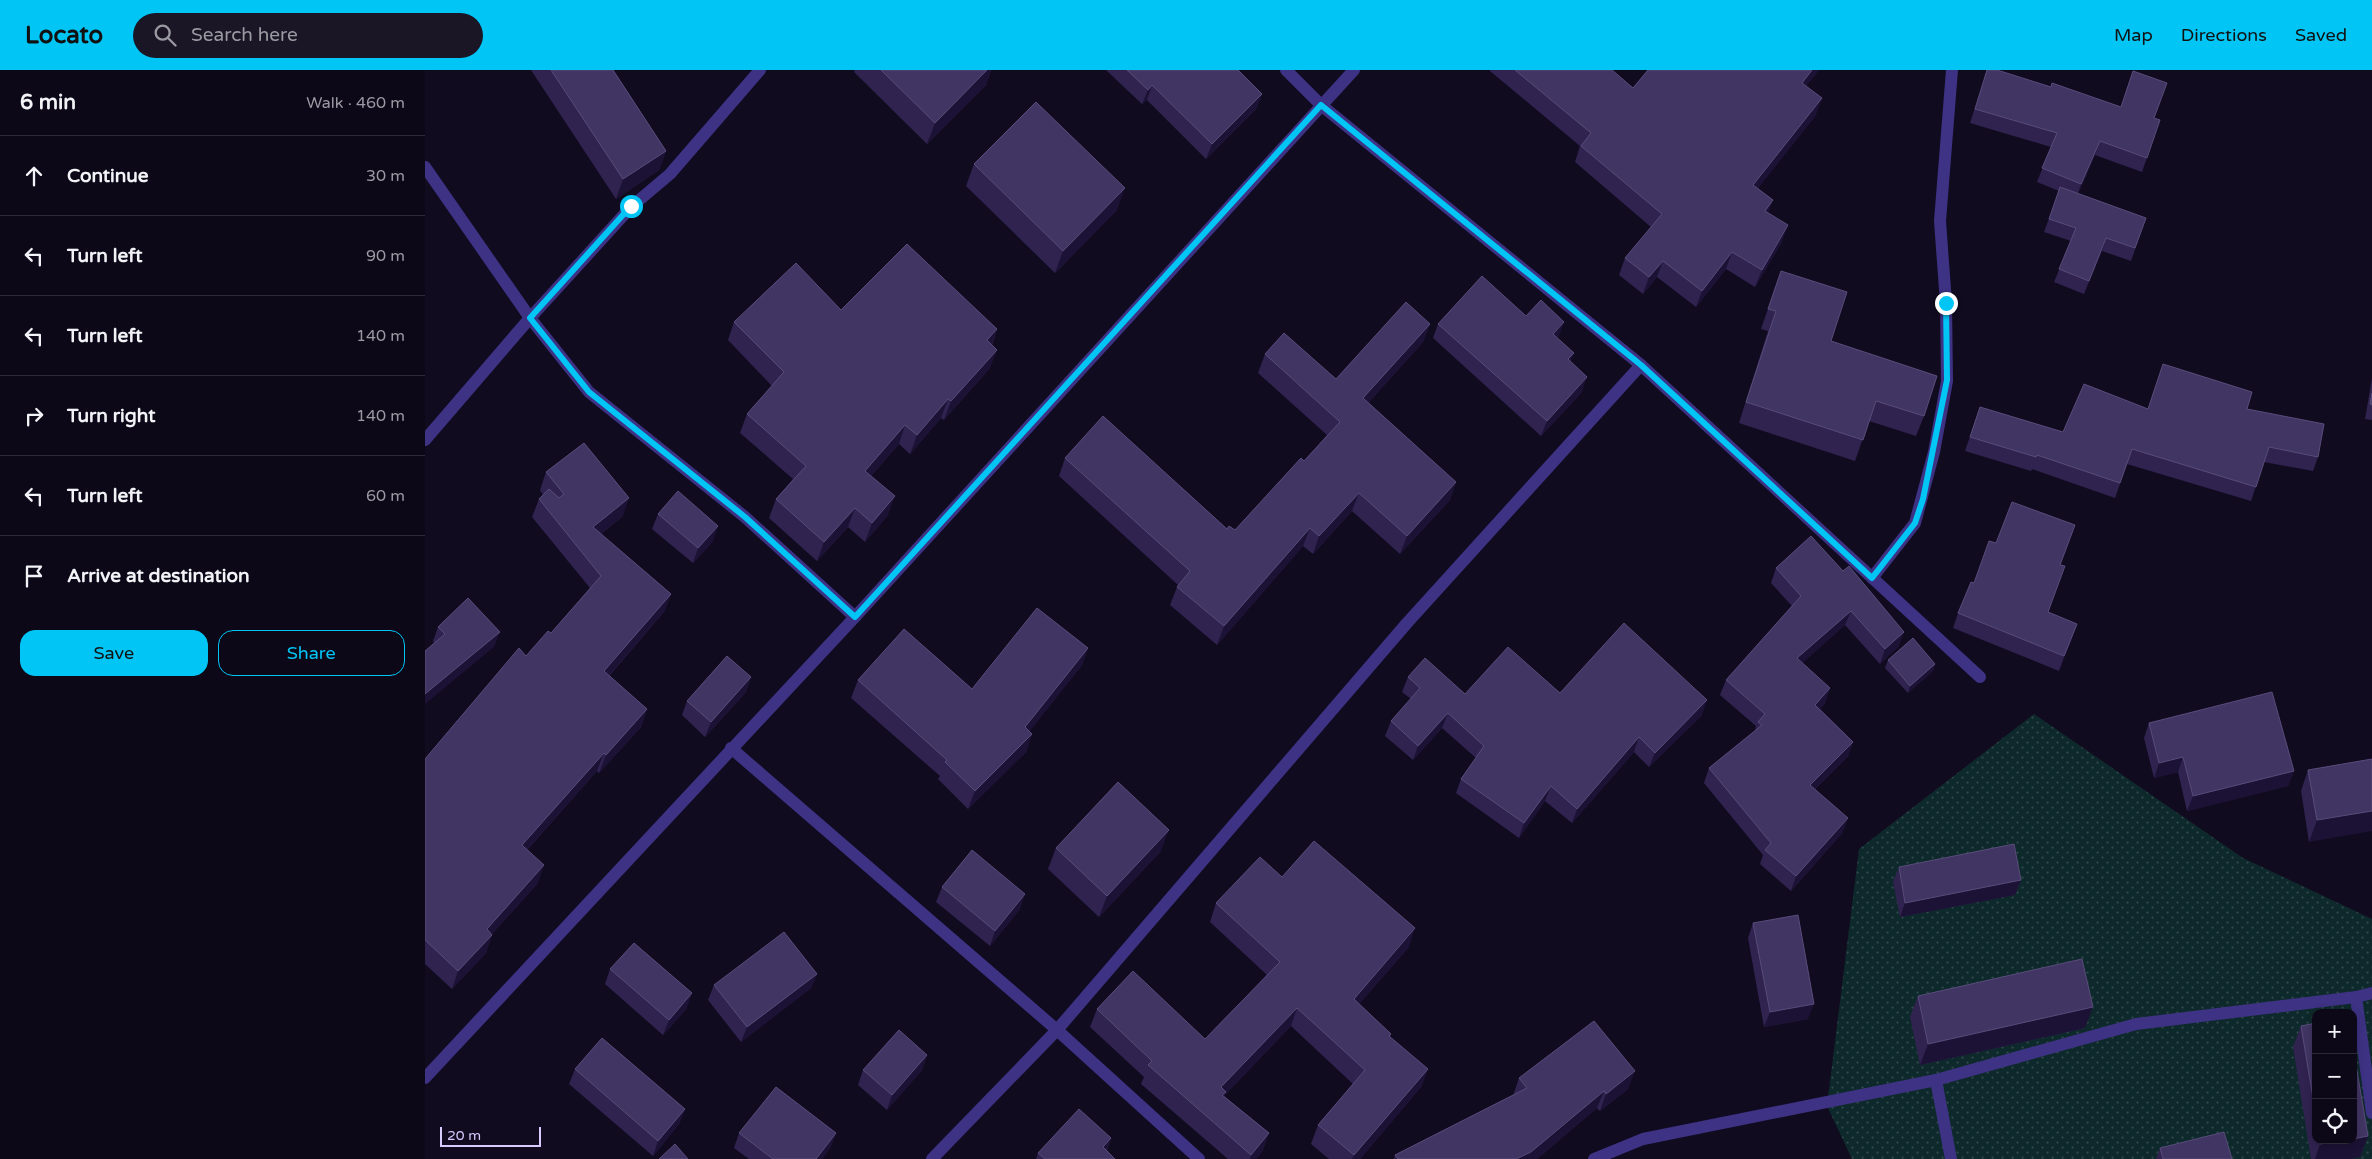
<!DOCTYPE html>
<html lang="en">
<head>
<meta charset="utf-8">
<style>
	:root { --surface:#0d0818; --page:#1b1625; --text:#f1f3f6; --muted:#9a9aa2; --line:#2d2937; --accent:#00c5f5 }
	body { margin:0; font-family:"Varela Round",sans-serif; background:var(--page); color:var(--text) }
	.controls { position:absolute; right:15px; bottom:15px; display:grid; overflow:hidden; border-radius:10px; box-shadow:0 2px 8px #0003 }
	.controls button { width:45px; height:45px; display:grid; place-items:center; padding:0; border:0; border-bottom:1px solid var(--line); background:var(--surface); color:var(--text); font:25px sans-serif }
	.scale { position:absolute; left:15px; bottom:12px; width:101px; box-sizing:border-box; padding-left:5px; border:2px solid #d6caff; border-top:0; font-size:14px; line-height:18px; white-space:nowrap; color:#d6caff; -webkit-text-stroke:4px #110b20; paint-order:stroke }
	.stop { position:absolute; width:15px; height:15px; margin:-11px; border:4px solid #00c5f5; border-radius:50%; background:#fff }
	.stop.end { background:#00c5f5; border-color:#fff; box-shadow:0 1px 5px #0008 }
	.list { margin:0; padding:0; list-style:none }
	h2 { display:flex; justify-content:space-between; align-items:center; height:65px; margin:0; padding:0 20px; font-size:21px }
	h2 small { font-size:16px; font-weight:400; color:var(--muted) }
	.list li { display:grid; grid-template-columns:32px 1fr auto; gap:15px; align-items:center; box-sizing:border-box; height:80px; padding:0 20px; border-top:1px solid var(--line) }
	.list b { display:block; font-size:19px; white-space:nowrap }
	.list em { font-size:16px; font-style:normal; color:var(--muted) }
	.actions { display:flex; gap:10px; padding:15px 20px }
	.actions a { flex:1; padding:11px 0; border:1px solid var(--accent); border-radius:15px; text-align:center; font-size:18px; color:var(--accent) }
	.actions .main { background:var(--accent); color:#111 }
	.icon { flex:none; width:28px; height:28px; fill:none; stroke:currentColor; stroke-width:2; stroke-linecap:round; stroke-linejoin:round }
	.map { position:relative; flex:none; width:1947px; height:1089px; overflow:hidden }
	header { display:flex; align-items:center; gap:30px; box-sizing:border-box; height:70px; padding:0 25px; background:var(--accent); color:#111 }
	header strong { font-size:24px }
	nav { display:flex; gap:28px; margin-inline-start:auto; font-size:18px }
	.search { width:350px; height:45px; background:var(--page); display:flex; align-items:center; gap:12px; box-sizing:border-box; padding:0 18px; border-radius:28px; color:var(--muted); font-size:19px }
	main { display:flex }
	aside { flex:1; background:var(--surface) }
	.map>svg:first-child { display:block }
	.grass { fill:url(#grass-dots); fill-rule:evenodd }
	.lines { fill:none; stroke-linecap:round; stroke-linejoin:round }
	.minor { stroke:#3d3283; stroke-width:12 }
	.wall { fill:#302350 }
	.shaded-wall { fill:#1c1235 }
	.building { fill:#413563; stroke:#594c7b }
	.route { stroke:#00c5f5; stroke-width:6 }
</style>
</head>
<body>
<header>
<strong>Locato</strong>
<div class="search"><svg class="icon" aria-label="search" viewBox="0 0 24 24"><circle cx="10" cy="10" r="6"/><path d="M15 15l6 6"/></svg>Search here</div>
<nav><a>Map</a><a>Directions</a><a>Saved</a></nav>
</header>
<main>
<aside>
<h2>6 min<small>Walk · 460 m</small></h2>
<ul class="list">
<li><svg class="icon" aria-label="ahead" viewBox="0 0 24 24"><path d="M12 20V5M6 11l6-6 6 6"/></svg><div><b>Continue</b></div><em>30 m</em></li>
<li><svg class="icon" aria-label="left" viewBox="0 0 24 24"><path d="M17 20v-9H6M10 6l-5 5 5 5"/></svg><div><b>Turn left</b></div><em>90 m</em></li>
<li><svg class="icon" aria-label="left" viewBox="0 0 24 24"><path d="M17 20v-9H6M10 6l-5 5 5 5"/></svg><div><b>Turn left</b></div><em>140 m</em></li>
<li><svg class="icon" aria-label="right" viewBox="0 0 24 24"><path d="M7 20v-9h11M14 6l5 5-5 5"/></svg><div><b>Turn right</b></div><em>140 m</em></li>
<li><svg class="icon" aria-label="left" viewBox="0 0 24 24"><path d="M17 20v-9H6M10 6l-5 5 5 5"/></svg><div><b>Turn left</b></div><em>60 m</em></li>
<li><svg class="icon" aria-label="arrive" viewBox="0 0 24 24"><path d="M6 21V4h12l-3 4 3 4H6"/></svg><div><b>Arrive at destination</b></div></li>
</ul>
<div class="actions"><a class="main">Save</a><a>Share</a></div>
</aside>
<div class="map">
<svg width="1947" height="1089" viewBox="0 0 1947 1089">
	<defs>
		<pattern id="grass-dots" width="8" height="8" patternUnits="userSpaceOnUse" patternTransform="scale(1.25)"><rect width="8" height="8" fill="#0e292b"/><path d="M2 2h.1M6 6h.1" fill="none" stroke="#30474b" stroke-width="1.8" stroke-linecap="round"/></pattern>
	</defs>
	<rect width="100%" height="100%" fill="#110b20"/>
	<!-- grass -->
	<path class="grass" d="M 1609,644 L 1818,788 L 1947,849 L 1947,1089 L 1427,1089 L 1402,1036 L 1434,779 ZM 1891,943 L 1928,943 L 1928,1070 L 1891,1070 Z"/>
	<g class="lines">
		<!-- minor -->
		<g class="minor">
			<polyline points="861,0 896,35 1216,295 1555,607"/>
			<polyline points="0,97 105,248 164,322 320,447 430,547"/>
			<polyline points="0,370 105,248 206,137 245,104 335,0"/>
			<polyline points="1447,508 1490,453 1509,382 1522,311 1521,233 1515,151 1527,0"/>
			<polyline points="306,678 632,960 774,1089"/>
			<polyline points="1931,927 1947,1043"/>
			<polyline points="0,1008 430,547 929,0"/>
			<polyline points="1511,1010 1526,1089"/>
			<polyline points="507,1089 632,960 982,553 1216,295"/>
			<polyline points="1169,1089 1218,1069 1511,1010 1711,954 1931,927 1947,923"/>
		</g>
	</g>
	<!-- wall -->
	<g class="wall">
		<polygon points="106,0 188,0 241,81 234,100 191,129"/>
		<polygon points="430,0 566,0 561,15 502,74 429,2"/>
		<polygon points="681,0 813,0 837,24 831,39 781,89 722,30 717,34"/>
		<polygon points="1065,0 1187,0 1208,18 1223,0 1394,0 1381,16 1391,45 1333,118 1343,143 1357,172 1330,217 1301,199 1271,237 1232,207 1218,224 1194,205 1200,188 1226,157 1150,92 1155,76 1065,1"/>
		<polygon points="1562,0 1626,17 1735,50 1717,102 1670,85 1653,124 1721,148 1706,191 1677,181 1659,224 1629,212 1646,171 1619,162 1634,121 1612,112 1626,77 1545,53"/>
		<polygon points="549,94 692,140 630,203 541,116"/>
		<polygon points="1356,201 1406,271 1499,346 1491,366 1444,351 1430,391 1314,353 1343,261 1336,259"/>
		<polygon points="416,240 572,259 567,275 565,298 519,350 516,348 485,384 474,374 446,406 463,445 440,472 423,457 392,491 344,448 351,429 368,409 315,363 322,344 347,316 303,270 309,252"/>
		<polygon points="1101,246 1134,266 1132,268 1146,292 1157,322 1116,366 1008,268 1013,254"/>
		<polygon points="1005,254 998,272 943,333 1031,412 1025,430 975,484 927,441 888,484 878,476 792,575 745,535 752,517 753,515 634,406 640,388 802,459 810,460 879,391 902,365 833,303 840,284 911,309"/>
		<polygon points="1738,294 1822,339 1893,387 1888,401 1839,392 1826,431 1702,394 1690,428 1607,399 1606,401 1540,381 1555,337 1638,362 1723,339"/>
		<polygon points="1947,308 1947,350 1940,349"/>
		<polygon points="121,402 198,446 176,464 246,524 239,542 184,606 222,639 216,657 174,703 172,701 102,780 113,813 67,864 61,883 27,919 0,894 0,689 101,586 126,563 165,518 107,447 114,429 118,425 115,420"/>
		<polygon points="233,444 288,471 268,493 227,459"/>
		<polygon points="1386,466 1474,576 1455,594 1420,555 1377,593 1405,618 1400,633 1395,639 1428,672 1423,686 1390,719 1418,762 1366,821 1335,794 1338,785 1279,713 1284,698 1330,661 1331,656 1295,625 1301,610 1367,536 1346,513 1351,498"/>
		<polygon points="1636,495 1623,542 1652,554 1634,601 1528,558 1533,543 1549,513"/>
		<polygon points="13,557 69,577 9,573 8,571"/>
		<polygon points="663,578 657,595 604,661 607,664 601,682 543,739 513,709 515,706 426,628 433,610 547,619"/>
		<polygon points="1463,590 1510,594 1508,601 1483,623 1460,598"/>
		<polygon points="326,607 321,622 280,667 257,645 262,631"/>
		<polygon points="983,607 1040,624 1135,623 1277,645 1224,697 1209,682 1147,753 1120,731 1094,768 1031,723 1036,709 1051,688 1017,658 988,690 960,666 966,651 986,629 977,622"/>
		<polygon points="1724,653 1869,701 1863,716 1762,741 1753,702 1729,708 1719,668"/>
		<polygon points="1947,689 1884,772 1876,721 1883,700"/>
		<polygon points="631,778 736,781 674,847 623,799"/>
		<polygon points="1474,797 1596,810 1590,825 1475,847 1468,812"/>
		<polygon points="857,807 984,877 934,934 966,964 965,967 1003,999 996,1017 935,1089 904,1089 886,1074 893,1055 928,1014 866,956 799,1026 844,1063 837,1082 831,1089 803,1089 716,1014 719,1007 665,957 672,939 780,969 842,905 785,852 791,833"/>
		<polygon points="517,817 595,839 565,876 511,832"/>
		<polygon points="1328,853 1383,949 1339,957 1323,868"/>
		<polygon points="185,899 262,938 238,965 180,914"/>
		<polygon points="392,904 386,918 316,972 283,930 289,915"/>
		<polygon points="1493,926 1660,958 1495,995 1485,947"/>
		<polygon points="1891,953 1891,1070 1928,1070 1943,1066 1935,1087 1926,1089 1886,1089 1868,977 1876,956"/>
		<polygon points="502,985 497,1000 462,1040 433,1015 438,1000"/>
		<polygon points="150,999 260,1039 254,1054 228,1086 144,1014"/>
		<polygon points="1094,1008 1203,1019 1175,1041 1172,1038 1112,1089 969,1089 970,1085 1088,1026"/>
		<polygon points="314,1063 411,1063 405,1078 397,1089 324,1089 309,1078"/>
		<polygon points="686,1068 682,1080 690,1089 611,1089 613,1083"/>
		<polygon points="1735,1078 1807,1089 1731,1089"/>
	</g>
	<!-- shaded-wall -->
	<g class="shaded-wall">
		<polygon points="562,0 566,0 561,15 502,74 510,53"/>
		<polygon points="1387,0 1394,0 1371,29 1377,13"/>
		<polygon points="727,15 722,30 717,34 723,20"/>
		<polygon points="837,24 831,39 781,89 787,74"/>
		<polygon points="1397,28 1391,45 1322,132 1328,115"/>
		<polygon points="1675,71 1670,85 1651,128 1656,114"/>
		<polygon points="241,81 234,100 191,129 198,109"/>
		<polygon points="700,118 692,140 630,203 638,181"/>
		<polygon points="1348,130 1342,147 1340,141"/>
		<polygon points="1363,155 1357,172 1330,217 1337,200"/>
		<polygon points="1681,168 1677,181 1659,224 1664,211"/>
		<polygon points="1307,182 1301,199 1271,237 1277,221"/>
		<polygon points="1238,191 1232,207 1218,224 1224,207"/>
		<polygon points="1139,252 1134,266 1123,279 1128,264"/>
		<polygon points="1005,254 998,272 931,346 938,328"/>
		<polygon points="572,259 565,278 562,270"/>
		<polygon points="572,280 565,298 519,350 526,331"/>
		<polygon points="1149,283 1144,297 1143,289"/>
		<polygon points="1162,307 1157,322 1116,366 1122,351"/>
		<polygon points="523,329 516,348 485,384 492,365"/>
		<polygon points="480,355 474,374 434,420 440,401"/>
		<polygon points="1031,412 1025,430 975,484 982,466"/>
		<polygon points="934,423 927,441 888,484 894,466"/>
		<polygon points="470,426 463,445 440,472 447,453"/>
		<polygon points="204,428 198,446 162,475 168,457"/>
		<polygon points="430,438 423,457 392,491 399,472"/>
		<polygon points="293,456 288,471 268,493 273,478"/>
		<polygon points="885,458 878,476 792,575 799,556"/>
		<polygon points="246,524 239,542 172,619 179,601"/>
		<polygon points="1426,541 1420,555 1366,603 1372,588"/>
		<polygon points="1652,554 1647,569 1634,601 1639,586"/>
		<polygon points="75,562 69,577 0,634 0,624"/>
		<polygon points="1479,562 1474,576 1455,594 1460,579"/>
		<polygon points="663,578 657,595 594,675 600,657"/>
		<polygon points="1510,594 1508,601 1483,623 1485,616"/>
		<polygon points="326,607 321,622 280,667 286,652"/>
		<polygon points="1405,618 1400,633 1385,650 1390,635"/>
		<polygon points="1282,630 1277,645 1224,697 1230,683"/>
		<polygon points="222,639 216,657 174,703 181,685"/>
		<polygon points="1023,643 1017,658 988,690 993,676"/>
		<polygon points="607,664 601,682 543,739 550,721"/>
		<polygon points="1214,667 1209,682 1147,753 1152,739"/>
		<polygon points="1428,672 1423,686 1380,729 1385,715"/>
		<polygon points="179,683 172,701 90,793 97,775"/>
		<polygon points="1758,687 1753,702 1729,708 1734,693"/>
		<polygon points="1869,701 1863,716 1762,741 1768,726"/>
		<polygon points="1126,716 1120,731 1094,768 1099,753"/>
		<polygon points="1947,741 1947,761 1884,772 1892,750"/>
		<polygon points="1423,748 1418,762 1366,821 1371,806"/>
		<polygon points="744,760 736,781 674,847 682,826"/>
		<polygon points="119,795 113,813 55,877 62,859"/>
		<polygon points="1596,810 1590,825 1475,847 1480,833"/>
		<polygon points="600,824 595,839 565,876 570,861"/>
		<polygon points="990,858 984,877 922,948 929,929"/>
		<polygon points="67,865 61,883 27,919 33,901"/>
		<polygon points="392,904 386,918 316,972 322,957"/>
		<polygon points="267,923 262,938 238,965 244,950"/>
		<polygon points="1389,934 1383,949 1339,957 1345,942"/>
		<polygon points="1668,937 1660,958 1495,995 1503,974"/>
		<polygon points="872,938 866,956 799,1026 794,1040 796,1017"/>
		<polygon points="502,985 497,1000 462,1040 467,1025"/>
		<polygon points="1003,999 996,1017 935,1089 927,1089 929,1085"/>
		<polygon points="1210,1001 1203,1019 1175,1041 1181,1024"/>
		<polygon points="1179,1021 1172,1038 1112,1089 1091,1089"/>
		<polygon points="260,1039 254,1054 228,1086 233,1071"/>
		<polygon points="411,1063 405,1078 397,1089 391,1089"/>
		<polygon points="844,1063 837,1082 831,1089 825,1089 826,1085"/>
		<polygon points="1943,1066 1935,1087 1926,1089 1890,1089 1895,1074 1918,1070 1928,1070 1928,1069"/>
		<polygon points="686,1068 680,1083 678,1077"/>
	</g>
	<!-- building -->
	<g class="building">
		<polygon points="126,0 188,0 241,81 198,109"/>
		<polygon points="456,0 562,0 510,53"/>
		<polygon points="702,0 813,0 837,24 787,74 727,15 723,20"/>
		<polygon points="1090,0 1187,0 1208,18 1223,0 1387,0 1377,13 1397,28 1328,115 1348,130 1340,141 1363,155 1337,200 1307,182 1277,221 1238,191 1224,207 1200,188 1237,144 1156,76 1166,63"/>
		<polygon points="1562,0 1572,0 1626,17 1627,13 1696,37 1708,1 1742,13 1729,48 1735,50 1722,88 1675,71 1656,114 1617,98 1632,63 1550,39"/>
		<polygon points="611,32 700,118 638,181 549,94"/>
		<polygon points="1635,117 1721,148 1710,178 1681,168 1664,211 1634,199 1651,158 1624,149"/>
		<polygon points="482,174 572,259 562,270 572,280 526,331 523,329 492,365 480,355 440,401 470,426 447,453 430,438 399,472 351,429 381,396 322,344 359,302 309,252 371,193 416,240"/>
		<polygon points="1356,201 1422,222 1406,271 1512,306 1499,346 1451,331 1438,370 1321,332 1351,241 1343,239"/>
		<polygon points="1057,206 1101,246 1116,230 1139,252 1128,264 1149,283 1143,289 1162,307 1122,351 1013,254"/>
		<polygon points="981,232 1005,254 938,328 1031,412 982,466 934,423 894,466 885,458 799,556 752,517 765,501 640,388 678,346 802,459 804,456 810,460 876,388 879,391 915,352 840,284 859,263 911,309"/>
		<polygon points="1738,294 1827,322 1822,339 1899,354 1893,387 1844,377 1831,417 1707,379 1695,413 1612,385 1611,387 1545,367 1555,337 1638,362 1659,314 1723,339"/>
		<polygon points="1947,323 1947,335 1945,334"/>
		<polygon points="159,373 204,428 168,457 246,524 179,601 222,639 181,685 179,683 97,775 119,795 62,859 67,865 33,901 0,870 0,689 94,578 101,586 123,561 126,563 176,506 114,429 124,419 134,428 139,424 121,402"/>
		<polygon points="253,421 293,456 273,478 233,444"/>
		<polygon points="1587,432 1650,455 1635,495 1640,496 1623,542 1652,554 1639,586 1533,543 1546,512 1549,513 1564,471 1571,473"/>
		<polygon points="1386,466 1418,501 1424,496 1479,562 1460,579 1426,541 1372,588 1405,618 1390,635 1428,672 1385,715 1423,748 1371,806 1340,780 1346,773 1284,698 1337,655 1333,652 1340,644 1301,610 1376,526 1351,498"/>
		<polygon points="43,528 75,562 0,624 0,581 20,564 13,557"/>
		<polygon points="612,538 663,578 600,657 607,664 550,721 520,692 522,690 433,610 479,559 547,619"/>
		<polygon points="1199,553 1282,630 1230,683 1214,667 1152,739 1126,716 1099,753 1036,709 1059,676 1023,643 993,676 966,651 995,618 983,607 1000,588 1040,624 1083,577 1135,623"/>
		<polygon points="1488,568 1510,594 1485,616 1463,590"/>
		<polygon points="302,586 326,607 286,652 262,631"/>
		<polygon points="1847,622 1869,701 1768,726 1758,687 1734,693 1724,653"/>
		<polygon points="1947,689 1947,741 1892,750 1883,700"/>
		<polygon points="693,712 744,760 682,826 631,778"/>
		<polygon points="889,771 990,858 929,929 966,964 964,966 1003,999 929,1085 893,1055 940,1000 872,938 796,1017 801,1022 797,1025 844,1063 826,1085 723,995 727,991 672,939 708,901 780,969 855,892 791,833 835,787 857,807"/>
		<polygon points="1589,774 1596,810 1480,833 1474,797"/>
		<polygon points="547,780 600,824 570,861 517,817"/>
		<polygon points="1373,845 1389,934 1345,942 1328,853"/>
		<polygon points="359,862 392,904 322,957 289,915"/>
		<polygon points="209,873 267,923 244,950 185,899"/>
		<polygon points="1657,889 1668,937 1503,974 1493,926"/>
		<polygon points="1169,951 1210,1001 1181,1024 1179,1021 1106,1082 1091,1089 973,1089 970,1085 1102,1018 1094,1008"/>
		<polygon points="1891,953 1891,1046 1876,956"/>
		<polygon points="474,960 502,985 467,1025 438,1000"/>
		<polygon points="177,968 260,1039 233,1071 150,999"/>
		<polygon points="1928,977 1943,1066 1928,1069"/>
		<polygon points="351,1017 411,1063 391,1089 348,1089 314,1063"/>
		<polygon points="654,1039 686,1068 678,1077 690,1089 620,1089 613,1083"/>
		<polygon points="1799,1062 1807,1089 1738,1089 1735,1078"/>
		<polygon points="1895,1070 1918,1070 1895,1074"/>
		<polygon points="250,1074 263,1089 234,1089"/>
	</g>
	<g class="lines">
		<!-- route -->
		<polyline class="route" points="206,136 105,248 164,322 320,447 430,547 896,35 1216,295 1447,508 1490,453 1498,429 1522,310 1521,233"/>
	</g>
</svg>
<div class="controls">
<button>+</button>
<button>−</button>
<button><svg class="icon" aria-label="locate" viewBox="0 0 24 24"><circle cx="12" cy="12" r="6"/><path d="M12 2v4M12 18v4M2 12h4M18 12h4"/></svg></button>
</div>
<div class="scale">20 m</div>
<div class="stop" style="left:206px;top:136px"></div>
<div class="stop end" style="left:1521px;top:233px"></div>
</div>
</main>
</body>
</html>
